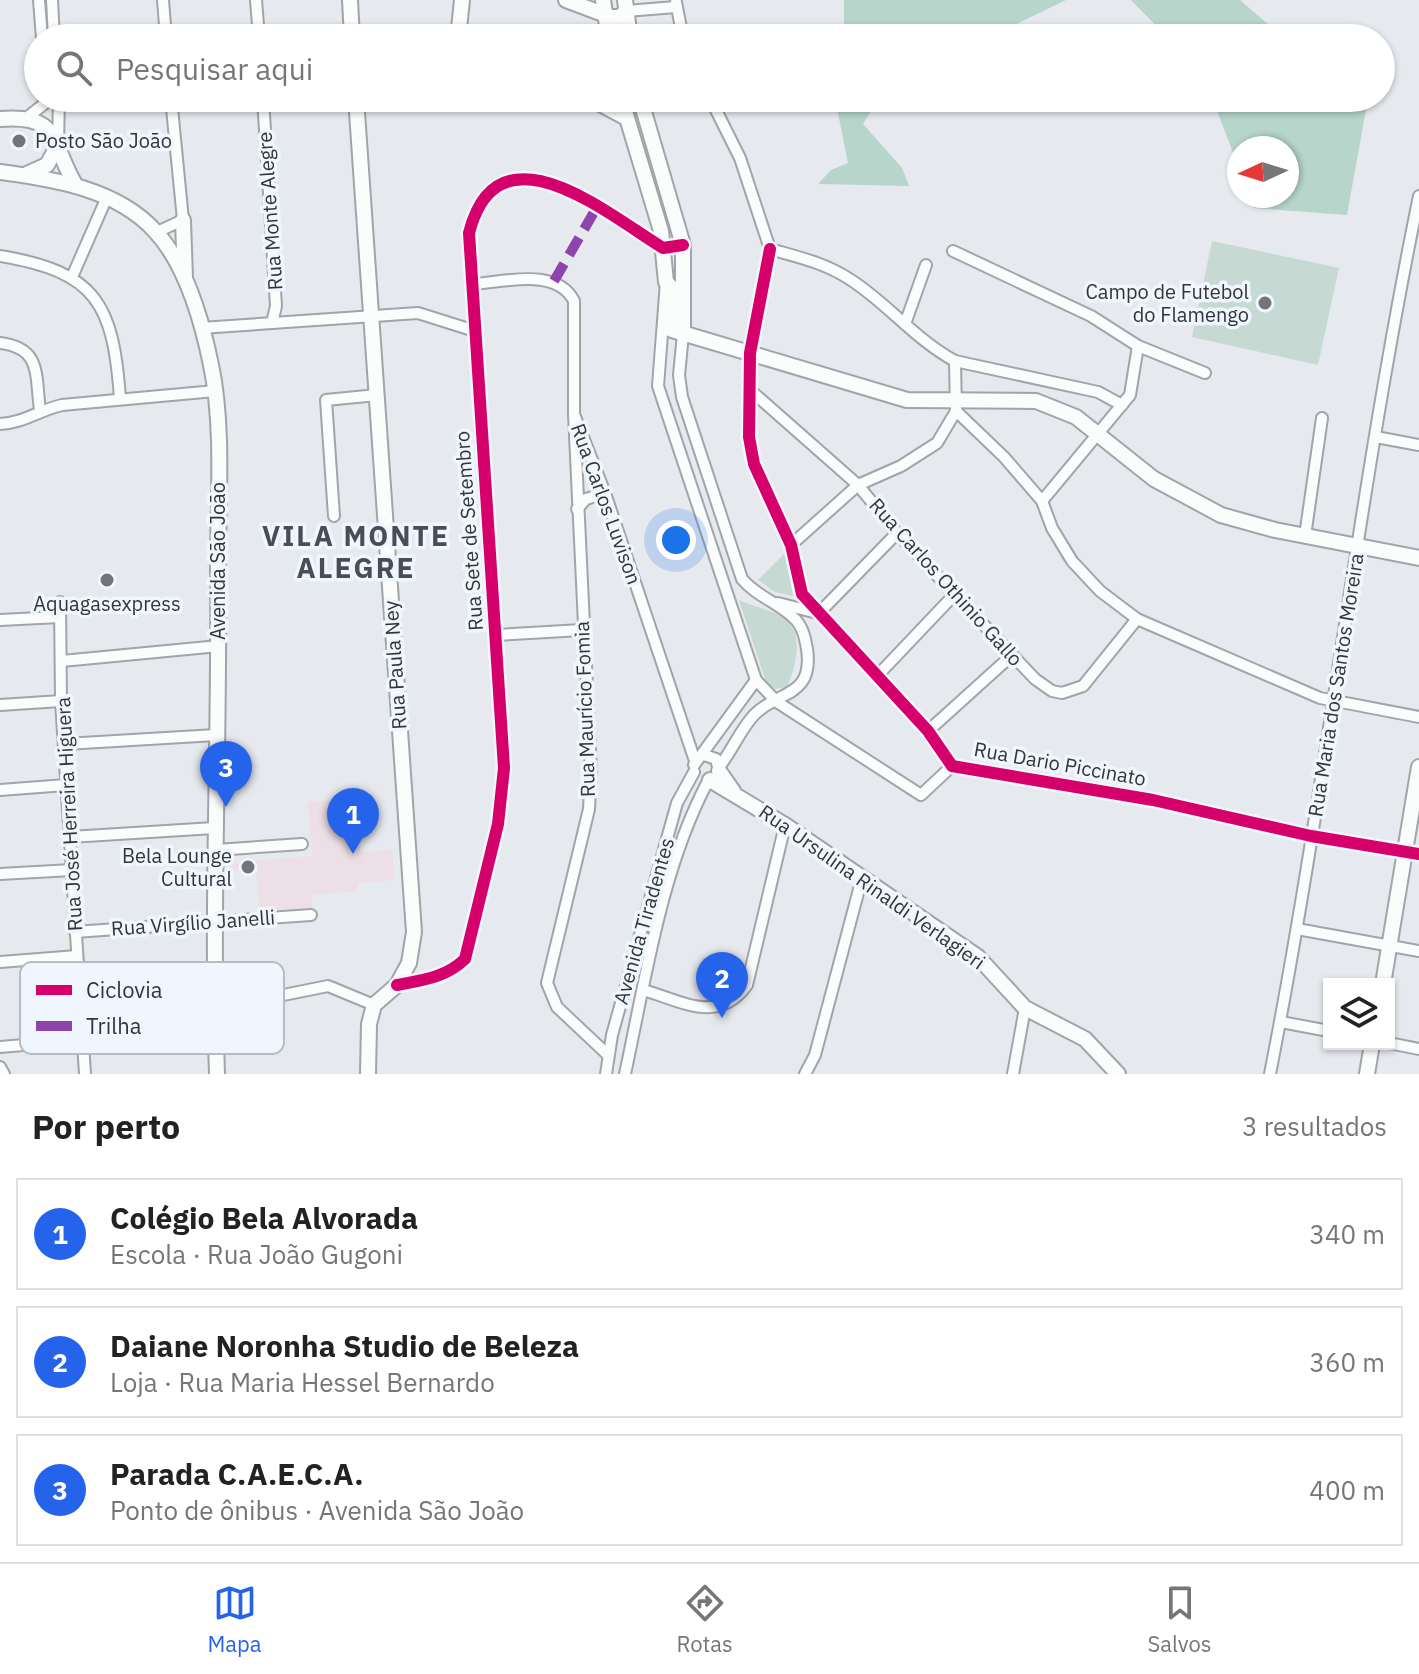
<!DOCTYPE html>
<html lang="pt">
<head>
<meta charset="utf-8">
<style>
	:root { --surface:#fff; --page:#f6f6f6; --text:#222; --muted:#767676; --line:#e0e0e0; --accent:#2563eb }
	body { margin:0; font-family:"IBM Plex Sans",sans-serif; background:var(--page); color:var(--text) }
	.controls { position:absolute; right:24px; bottom:24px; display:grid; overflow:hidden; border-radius:0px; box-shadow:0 2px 6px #0004 }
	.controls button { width:72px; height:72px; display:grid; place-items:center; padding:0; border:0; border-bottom:2px solid var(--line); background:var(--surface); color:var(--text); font:40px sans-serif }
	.compass { position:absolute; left:1227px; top:136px; width:72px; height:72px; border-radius:50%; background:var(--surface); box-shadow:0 2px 6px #0004; rotate:266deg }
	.you { position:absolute; left:676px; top:540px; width:28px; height:28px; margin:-20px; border:6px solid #fff; border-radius:50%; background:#1a73e8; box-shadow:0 0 0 12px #1a73e833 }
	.badge { display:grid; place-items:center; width:52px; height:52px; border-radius:50%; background:var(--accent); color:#fff; font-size:26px; font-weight:700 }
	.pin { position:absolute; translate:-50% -66px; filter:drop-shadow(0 2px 4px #0008) }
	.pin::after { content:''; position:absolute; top:42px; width:28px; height:24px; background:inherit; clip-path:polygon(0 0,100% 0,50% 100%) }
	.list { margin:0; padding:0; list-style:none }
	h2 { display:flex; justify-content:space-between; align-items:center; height:104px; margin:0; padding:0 32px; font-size:34px }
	h2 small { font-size:26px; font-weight:400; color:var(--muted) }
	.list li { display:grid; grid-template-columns:52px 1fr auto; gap:24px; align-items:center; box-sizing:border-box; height:112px; margin:0 16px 16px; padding:0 16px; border:2px solid var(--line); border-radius:0px }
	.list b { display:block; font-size:30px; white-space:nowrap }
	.list p { margin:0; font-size:26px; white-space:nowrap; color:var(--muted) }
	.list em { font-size:26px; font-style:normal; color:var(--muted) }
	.icon { flex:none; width:44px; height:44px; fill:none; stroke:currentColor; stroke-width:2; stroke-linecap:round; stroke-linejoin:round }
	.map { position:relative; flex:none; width:1419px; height:1074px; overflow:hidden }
	.search { position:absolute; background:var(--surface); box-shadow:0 2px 6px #0004; left:24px; right:24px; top:24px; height:88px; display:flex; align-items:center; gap:20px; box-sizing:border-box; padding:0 28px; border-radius:44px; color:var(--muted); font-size:30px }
	.sheet { height:488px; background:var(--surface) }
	nav { display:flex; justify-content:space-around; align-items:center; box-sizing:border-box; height:112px; border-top:2px solid var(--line); background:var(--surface); font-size:22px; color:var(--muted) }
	nav a { display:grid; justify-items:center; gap:4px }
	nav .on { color:var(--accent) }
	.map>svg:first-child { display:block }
	.education { fill:#ecdfe5 }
	.green { fill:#c6dad3 }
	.forest { fill:#b7d5ca }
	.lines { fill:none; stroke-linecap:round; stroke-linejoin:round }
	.street-casing { stroke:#a1a4a8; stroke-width:14 }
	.secondary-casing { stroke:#a1a4a8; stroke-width:18 }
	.street { stroke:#fbfcfc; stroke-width:10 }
	.secondary { stroke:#fbfcfc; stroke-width:14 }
	.quiet { stroke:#8e44ad; stroke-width:10; stroke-dasharray:20 10; stroke-linecap:butt }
	.cycleway-casing { stroke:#f0f6fe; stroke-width:17 }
	.cycleway { stroke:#d6006c; stroke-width:12 }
	.poi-dot { fill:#727578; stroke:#f0f6fe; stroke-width:3 }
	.labels { text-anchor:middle; stroke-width:7; stroke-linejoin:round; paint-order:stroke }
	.poi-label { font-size:20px; fill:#333639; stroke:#f0f6fe; text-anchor:end }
	.street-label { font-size:20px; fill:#333639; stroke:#f0f6fe }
	.district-label { font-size:28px; font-weight:bold; letter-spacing:2px; fill:#484e56; stroke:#f0f6fe }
	.key { fill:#f0f6fe; stroke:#b7bcc3; stroke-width:2 }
	.key-label { font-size:22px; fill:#333639 }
</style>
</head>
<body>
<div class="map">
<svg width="1419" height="1074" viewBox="0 0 1419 1074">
	<rect width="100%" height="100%" fill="#e6e9ee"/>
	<!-- education -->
	<polygon class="education" points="361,798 363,809 350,813 350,823 357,823 360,852 392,850 394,880 358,883 358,891 312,895 312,908 260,911 256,870 225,871 236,857 236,862 312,856 308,802"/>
	<!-- green -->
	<g class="green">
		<polygon points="1212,241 1339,268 1318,365 1192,337"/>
		<polygon points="785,553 793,596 775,592 758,580"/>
		<path d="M 739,600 C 752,606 768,609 781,616 C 806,630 796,667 787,687 L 775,689 L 766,682 Z"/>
	</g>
	<!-- forest -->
	<g class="forest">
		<polygon points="844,0 1066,0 988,38 914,38 897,26 874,38 844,38"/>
		<polygon points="1131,0 1240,0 1284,38 1168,38"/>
		<polygon points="835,98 867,98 871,111 863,124 902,168 909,186 818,184 831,170 848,163"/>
		<polygon points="1212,98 1359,98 1367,104 1347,215 1254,208 1250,196 1287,196 1287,148 1239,148 1239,168"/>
	</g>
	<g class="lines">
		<!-- street casing -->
		<g class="street-casing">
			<g id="street">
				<polyline points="39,0 42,38"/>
				<polyline points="52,0 54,38"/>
				<polyline points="163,0 166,38"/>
				<polyline points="256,0 259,38"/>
				<polyline points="676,2 683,38"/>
				<polyline points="626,11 676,7"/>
				<polyline points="263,98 276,306 272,323"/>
				<polyline points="585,98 628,121"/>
				<path d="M 710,98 L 740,158 L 770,249 C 798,257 826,263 851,280 C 888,304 916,340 955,361 L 1098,392 L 1122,405"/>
				<polyline points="29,116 44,104 46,98"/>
				<polyline points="58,145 59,98"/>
				<polyline points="157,232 183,220 171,98"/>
				<polyline points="770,249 750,353 749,437 754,464 791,545 802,594 928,731 952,766 1153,800 1311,836 1419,854"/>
				<polyline points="953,251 1091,316 1138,346 1205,373"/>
				<path d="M 0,256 C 97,272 113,304 120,398"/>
				<polyline points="72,277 107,197"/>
				<polyline points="666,282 658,386 756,680 777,702 921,795 952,766"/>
				<path d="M 473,284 C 505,282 557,267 574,301 L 574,414 L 605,493 L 695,761"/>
				<polyline points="905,324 926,265"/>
				<polyline points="201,328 418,313 475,331"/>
				<path d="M 683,334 L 679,375 L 682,397 L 742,579 C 757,597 780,603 796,620 C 803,628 805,638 807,649 C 814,698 778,690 754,715 C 740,730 732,751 719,767"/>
				<path d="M 0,343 C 42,348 35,375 40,410"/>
				<polyline points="749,389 858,485 897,533 1035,679 1052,691 1062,693 1083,686 1137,619"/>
				<polyline points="956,411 1004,457 1042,501 1052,528 1072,561 1100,591 1137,619 1320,698 1419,717"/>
				<polyline points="574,414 591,772 589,809 547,983 557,1007 608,1055"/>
				<path d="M 0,424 C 23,423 40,410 62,405 L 215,391"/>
				<polyline points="1376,437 1419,445"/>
				<polyline points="1042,501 1130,395 1138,346"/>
				<polyline points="577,509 586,499 605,493"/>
				<polyline points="334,516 326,400 377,395"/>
				<polyline points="1305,536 1322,418"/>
				<polyline points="791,545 858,485 901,466 937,443 956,411 955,361"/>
				<polyline points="60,602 61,701 85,1074"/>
				<polyline points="778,603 817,613"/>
				<polyline points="819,613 897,533"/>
				<polyline points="0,620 60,617"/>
				<polyline points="496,635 582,630"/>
				<polyline points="62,661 219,646"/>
				<polyline points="878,675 954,595"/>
				<polyline points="0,705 61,701"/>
				<polyline points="928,731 1011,656"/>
				<polyline points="65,744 216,735"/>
				<polyline points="704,755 716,759 719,771"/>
				<polyline points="694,765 756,680"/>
				<polyline points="0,790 66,785"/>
				<polyline points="70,837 214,828"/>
				<polyline points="216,850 302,844"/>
				<polyline points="0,874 72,870"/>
				<polyline points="1297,929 1419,951"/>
				<polyline points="75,932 311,915"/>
				<polyline points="0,962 77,956"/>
				<path d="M 397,985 C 423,980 445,978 465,959 L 498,824 L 504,768 L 469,233 C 498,121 606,213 663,248 L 683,245"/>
				<path d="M 643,990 C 682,1001 718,1025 747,985 L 785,825"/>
				<polyline points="214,1009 328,986 374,1005"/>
				<polyline points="1281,1022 1329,1031"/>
				<polyline points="1389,1043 1419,1049"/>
				<polyline points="0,1047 82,1040"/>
				<polyline points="0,1067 4,1074"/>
				<polyline points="606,1074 612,1035 677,803 694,772"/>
				<path d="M 625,1074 C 646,977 661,870 708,781"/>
				<polyline points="805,1074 815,1055 862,878"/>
				<polyline points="1013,1074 1025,1008"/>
				<path d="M 1270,1074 C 1327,783 1359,487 1419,196"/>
			</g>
		</g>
		<!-- secondary casing -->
		<g class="secondary-casing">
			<g id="secondary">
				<polyline points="350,0 352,38"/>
				<polyline points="566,0 611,17 620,17 626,11"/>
				<polyline points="603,0 609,38"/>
				<polyline points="625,0 630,38"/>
				<polyline points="458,38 462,0"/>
				<polyline points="356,98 414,932 409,963 397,985 374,1005 369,1024 368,1074"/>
				<polyline points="621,98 661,231 666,282 672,288 672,330 907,400 1036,401 1076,417 1154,479 1221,515 1275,530 1419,558"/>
				<polyline points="640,98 683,245 683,334"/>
				<path d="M 0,119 C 62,114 50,143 76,186"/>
				<path d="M 0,172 C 54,179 117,189 155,231 C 186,264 202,321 211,365 C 224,426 218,501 218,564 C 220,735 211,904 217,1074"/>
				<polyline points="27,174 47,165 57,147"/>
				<polyline points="183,220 185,278"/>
				<polyline points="719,771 733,791"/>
				<polyline points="710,780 785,825 978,957 1025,1008 1085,1039 1118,1074"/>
				<polyline points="1383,984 1419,767"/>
				<polyline points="1367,1074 1372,1044"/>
			</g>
		</g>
		<!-- street -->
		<use href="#street" class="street"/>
		<!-- secondary -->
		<use href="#secondary" class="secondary"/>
		<!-- quiet -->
		<polyline class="quiet" points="554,281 597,207"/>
		<!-- cycleway casing -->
		<g class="cycleway-casing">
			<g id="cycleway">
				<polyline points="770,249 750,353 749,437 754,464 791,545 802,594 928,731 952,766 1153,800 1311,836 1419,854"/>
				<path d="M 397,985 C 423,980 445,978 465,959 L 498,824 L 504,768 L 469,233 C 498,121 606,213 663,248 L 683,245"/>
			</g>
		</g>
		<!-- cycleway -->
		<use href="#cycleway" class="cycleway"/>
	</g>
	<!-- markers -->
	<g class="poi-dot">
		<circle cx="19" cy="141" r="8"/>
		<circle cx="1265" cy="303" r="8"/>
		<circle cx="107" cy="580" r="8"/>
		<circle cx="248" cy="867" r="8"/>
	</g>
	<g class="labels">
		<!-- poi labels -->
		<g class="poi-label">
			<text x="35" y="148" text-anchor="start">Posto São João</text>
			<text x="1249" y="299">Campo de Futebol<tspan x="1249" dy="23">do Flamengo</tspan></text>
			<text x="107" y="611" text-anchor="middle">Aquagasexpress</text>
			<text x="232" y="863">Bela Lounge<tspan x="232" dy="23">Cultural</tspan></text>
		</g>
		<!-- street labels -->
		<g class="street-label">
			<text transform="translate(270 211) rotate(-94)" y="7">Rua Monte Alegre</text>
			<text transform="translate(606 504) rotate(70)" y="7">Rua Carlos Luvison</text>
			<text transform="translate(469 531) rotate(-94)" y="7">Rua Sete de Setembro</text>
			<text transform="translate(218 561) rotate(-90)" y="7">Avenida São João</text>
			<text transform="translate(946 582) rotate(48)" y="7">Rua Carlos Othinio Gallo</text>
			<text transform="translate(395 665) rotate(-94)" y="7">Rua Paula Ney</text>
			<text transform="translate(1336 685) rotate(-81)" y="7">Rua Maria dos Santos Moreira</text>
			<text transform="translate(585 709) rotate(-92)" y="7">Rua Maurício Fomia</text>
			<text transform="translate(1060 764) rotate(10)" y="7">Rua Dario Piccinato</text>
			<text transform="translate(69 814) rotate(-93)" y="7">Rua José Herreira Higuera</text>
			<text transform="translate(872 887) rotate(35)" y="7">Rua Ursulina Rinaldi Verlagieri</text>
			<text transform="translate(644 921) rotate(-74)" y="7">Avenida Tiradentes</text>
			<text transform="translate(193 923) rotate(-4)" y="7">Rua Virgílio Janelli</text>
		</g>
		<!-- district labels -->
		<g class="district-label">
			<text x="356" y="546">VILA MONTE<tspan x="356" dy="32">ALEGRE</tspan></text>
		</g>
	</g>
	<!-- legend -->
	<rect x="20" y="962" width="264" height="92" rx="12" class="key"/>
	<rect x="36" y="985" width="36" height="10" fill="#d6006c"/>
	<rect x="36" y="1021" width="36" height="10" fill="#8e44ad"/>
	<g class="key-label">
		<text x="86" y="998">Ciclovia</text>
		<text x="86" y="1034">Trilha</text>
	</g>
</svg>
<div class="controls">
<button><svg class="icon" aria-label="layers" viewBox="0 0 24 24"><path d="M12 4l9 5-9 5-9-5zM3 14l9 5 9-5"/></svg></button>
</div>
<svg class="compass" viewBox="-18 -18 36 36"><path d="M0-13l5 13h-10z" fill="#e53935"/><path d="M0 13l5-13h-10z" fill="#767676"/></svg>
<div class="you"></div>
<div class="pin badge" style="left:353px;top:854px">1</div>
<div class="pin badge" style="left:722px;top:1018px">2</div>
<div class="pin badge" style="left:226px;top:807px">3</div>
<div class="search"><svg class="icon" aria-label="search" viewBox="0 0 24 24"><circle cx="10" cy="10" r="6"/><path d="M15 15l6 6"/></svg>Pesquisar aqui</div>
</div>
<section class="sheet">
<h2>Por perto<small>3 resultados</small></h2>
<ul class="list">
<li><span class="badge">1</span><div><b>Colégio Bela Alvorada</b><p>Escola · Rua João Gugoni</p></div><em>340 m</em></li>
<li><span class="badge">2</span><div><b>Daiane Noronha Studio de Beleza</b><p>Loja · Rua Maria Hessel Bernardo</p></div><em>360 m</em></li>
<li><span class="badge">3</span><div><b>Parada C.A.E.C.A.</b><p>Ponto de ônibus · Avenida São João</p></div><em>400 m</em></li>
</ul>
</section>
<nav>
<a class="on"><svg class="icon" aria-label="map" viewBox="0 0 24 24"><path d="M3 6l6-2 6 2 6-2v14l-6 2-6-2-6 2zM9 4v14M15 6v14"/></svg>Mapa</a>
<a><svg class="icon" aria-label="directions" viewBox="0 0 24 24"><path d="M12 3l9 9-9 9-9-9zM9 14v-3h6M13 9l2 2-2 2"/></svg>Rotas</a>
<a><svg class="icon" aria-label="saved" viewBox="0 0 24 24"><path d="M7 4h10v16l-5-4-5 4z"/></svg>Salvos</a>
</nav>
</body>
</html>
